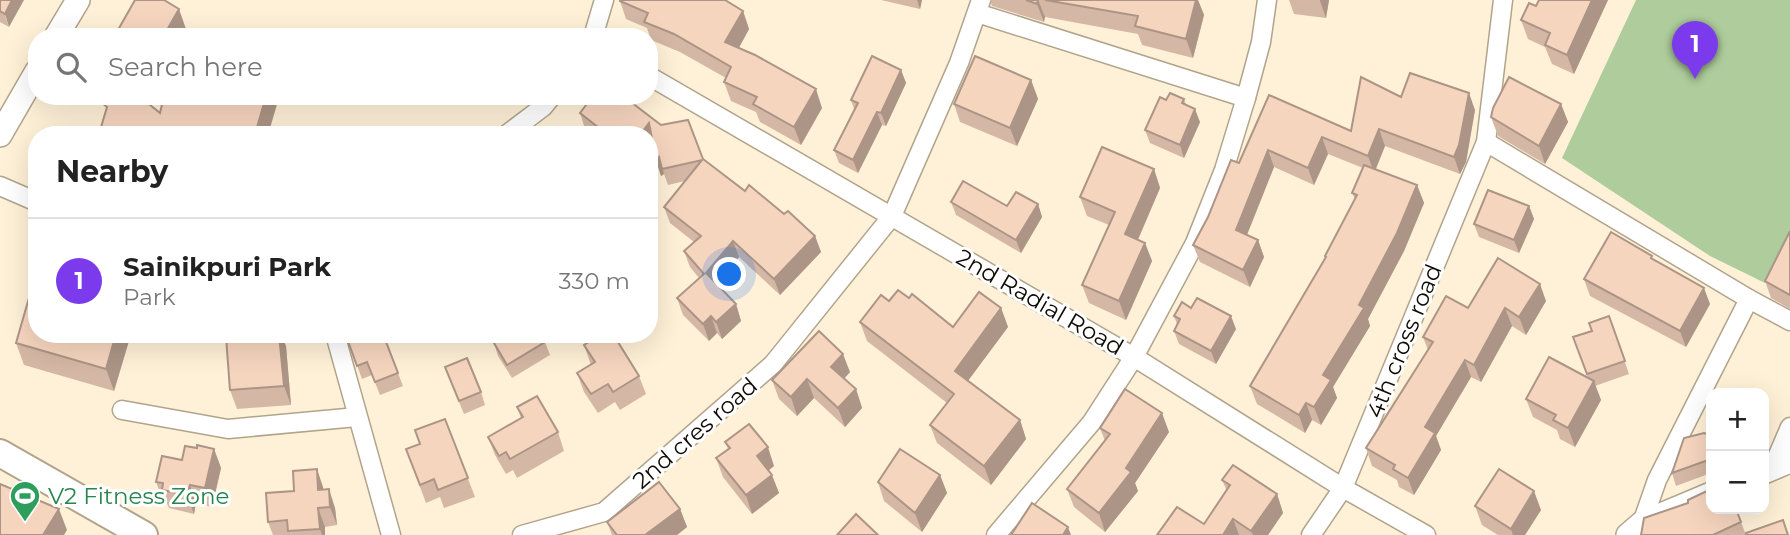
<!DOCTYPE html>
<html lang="en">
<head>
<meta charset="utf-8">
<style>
	:root { --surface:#fff; --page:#f2f2f2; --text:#222; --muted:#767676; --line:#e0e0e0; --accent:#7c3aed }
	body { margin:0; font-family:Montserrat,sans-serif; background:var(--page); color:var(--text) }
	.controls { position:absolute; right:21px; bottom:21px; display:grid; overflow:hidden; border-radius:14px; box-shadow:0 7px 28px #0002 }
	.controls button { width:63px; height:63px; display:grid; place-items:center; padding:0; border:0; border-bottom:2px solid var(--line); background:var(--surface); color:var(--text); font:35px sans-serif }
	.you { position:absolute; left:730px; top:275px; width:24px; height:24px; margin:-18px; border:5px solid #fff; border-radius:50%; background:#1a73e8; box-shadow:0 0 0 10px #1a73e833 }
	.badge { display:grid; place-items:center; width:46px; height:46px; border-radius:50%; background:var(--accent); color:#fff; font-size:23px; font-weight:700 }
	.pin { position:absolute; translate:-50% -58px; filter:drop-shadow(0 2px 4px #0008) }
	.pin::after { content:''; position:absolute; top:37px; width:24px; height:21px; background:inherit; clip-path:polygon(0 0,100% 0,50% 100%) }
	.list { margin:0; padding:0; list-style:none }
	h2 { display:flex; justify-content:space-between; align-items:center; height:91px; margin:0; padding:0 28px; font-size:30px }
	h2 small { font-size:23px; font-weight:400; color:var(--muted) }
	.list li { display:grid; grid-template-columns:46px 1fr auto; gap:21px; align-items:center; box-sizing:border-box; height:126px; padding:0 28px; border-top:2px solid var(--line) }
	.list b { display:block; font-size:26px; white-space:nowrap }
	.list p { margin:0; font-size:23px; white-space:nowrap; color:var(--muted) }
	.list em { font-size:23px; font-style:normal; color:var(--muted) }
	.icon { flex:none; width:38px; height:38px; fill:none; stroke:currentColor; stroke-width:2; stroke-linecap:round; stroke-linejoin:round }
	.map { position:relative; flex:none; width:1790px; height:535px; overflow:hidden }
	.search { position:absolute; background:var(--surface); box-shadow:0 7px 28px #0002; left:28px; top:28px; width:630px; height:77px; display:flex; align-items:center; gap:18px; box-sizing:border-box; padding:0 24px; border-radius:28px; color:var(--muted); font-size:26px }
	.panel { position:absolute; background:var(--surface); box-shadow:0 7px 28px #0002; left:28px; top:126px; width:630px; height:217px; border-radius:28px }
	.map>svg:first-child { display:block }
	.green { fill:#aecc9c }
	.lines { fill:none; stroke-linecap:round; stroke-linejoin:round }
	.minor-casing { stroke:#b1a48b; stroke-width:21 }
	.tertiary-casing { stroke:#b1a48b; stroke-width:26 }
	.secondary-casing { stroke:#b1a48b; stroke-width:30 }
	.minor { stroke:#fff; stroke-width:18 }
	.tertiary { stroke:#fff; stroke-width:23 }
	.secondary { stroke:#fff; stroke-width:26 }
	.wall { fill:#d4b7a4 }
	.shaded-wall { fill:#ac9586 }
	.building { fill:#f6d5bf; stroke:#ac9586; stroke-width:2 }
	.labels { text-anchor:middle; stroke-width:6; stroke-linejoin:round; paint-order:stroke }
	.street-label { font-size:23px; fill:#0f0b04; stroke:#fff }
	.leisure-label { font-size:23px; fill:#27864d; stroke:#fff; text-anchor:start }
</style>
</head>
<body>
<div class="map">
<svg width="1790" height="535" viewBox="0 0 1790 535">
	<rect width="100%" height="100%" fill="#fff1d7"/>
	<!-- green -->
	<polygon class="green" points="1636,0 1790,0 1790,232 1765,283 1710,256 1562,158"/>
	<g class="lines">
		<!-- minor casing -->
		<g class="minor-casing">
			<g id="minor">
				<polyline points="977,13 1246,98"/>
				<polyline points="593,37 604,0"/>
				<polyline points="649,76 1134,357 1343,488 1426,535"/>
				<polyline points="506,135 543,107 552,96"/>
				<polyline points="1486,142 1749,299 1790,321"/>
				<polyline points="0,186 37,202"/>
				<polyline points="335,334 391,535"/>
				<polyline points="122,410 228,429 357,417"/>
				<polyline points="1772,469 1790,427"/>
				<polyline points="1642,523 1657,480 1749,299"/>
				<polyline points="522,535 604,512 773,364 892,216 959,63 981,0"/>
				<polyline points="996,535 1092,422 1134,357 1195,243 1224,170 1246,98 1261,42 1267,0"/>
				<polyline points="1311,535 1343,488 1486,142 1503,0"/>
			</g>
		</g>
		<!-- tertiary casing -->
		<g class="tertiary-casing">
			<g id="tertiary">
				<polyline points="56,37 78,0"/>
				<polyline points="0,135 37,71"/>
				<polyline points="1764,472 1790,461"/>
				<polyline points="1628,535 1642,523 1711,494"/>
			</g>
		</g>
		<!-- secondary casing -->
		<g class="secondary-casing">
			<polyline id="secondary" points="0,453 144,535"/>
		</g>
		<!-- minor -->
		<use href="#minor" class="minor"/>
		<!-- tertiary -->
		<use href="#tertiary" class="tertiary"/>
		<!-- secondary -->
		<use href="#secondary" class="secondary"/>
	</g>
	<!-- wall -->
	<g class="wall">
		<polygon points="0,0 9,27 0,22"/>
		<polygon points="881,0 922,0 920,9"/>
		<polygon points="990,0 1198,0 1204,15 1193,58 1142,45 1138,34 1045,17 1044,22 992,6"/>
		<polygon points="1289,0 1329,0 1326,18 1294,14"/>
		<polygon points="1608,0 1574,74 1552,64 1545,47 1528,39 1521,20 1536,6"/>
		<polygon points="620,1 743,11 749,29 739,48 822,108 801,145 760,122 756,112 731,101 724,82 726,78 680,52 651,40 647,28 626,19"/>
		<polygon points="901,70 906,83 886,126 882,125 858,173 839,163 834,150 854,109 851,100"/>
		<polygon points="1031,80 1038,99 1017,146 960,122 954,104"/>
		<polygon points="1269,95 1351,131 1475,110 1466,162 1460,174 1385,146 1376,169 1417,185 1424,203 1404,251 1368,319 1370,326 1333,387 1337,398 1321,425 1312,420 1305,433 1257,404 1250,386 1325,258 1325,256 1355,199 1352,193 1363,168 1328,154 1314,185 1274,167 1247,235 1258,240 1264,257 1250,287 1200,262 1193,245 1239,163"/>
		<polygon points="593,96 623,96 661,125 688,120 703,159 745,191 749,185 784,214 788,211 815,236 821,252 780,295 739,257 716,284 736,304 741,321 722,339 717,333 709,341 683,315 677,298 699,278 690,267 684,251 694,242 670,223 664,207 685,181 668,185 664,174 661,176 656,160 652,142 649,146 649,135 593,135 585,129 580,113"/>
		<polygon points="1184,99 1186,105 1200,122 1184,158 1150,143 1145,130 1166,100"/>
		<polygon points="1561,104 1568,122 1545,164 1498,136 1491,117"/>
		<polygon points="1154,169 1160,188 1138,240 1145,243 1152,261 1126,320 1089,303 1082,285 1109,225 1087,216 1080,197"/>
		<polygon points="951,202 1007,206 1038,204 1042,217 1021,253 956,215"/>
		<polygon points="1529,206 1534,219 1519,253 1479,237 1474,224"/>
		<polygon points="1790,231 1790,309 1771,298 1765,281"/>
		<polygon points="1653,260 1710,304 1686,347 1590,296 1584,279"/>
		<polygon points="889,301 953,327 1001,308 1008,327 968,381 1020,420 1026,439 991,485 937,443 930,425 947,403 867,341 860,322"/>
		<polygon points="1546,301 1526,335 1512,326 1481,382 1471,377 1436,436 1441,450 1414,495 1399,487 1397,480 1372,466 1366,448 1428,350 1423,337 1468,308"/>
		<polygon points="1191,308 1236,329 1216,364 1179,344 1174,331 1177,324 1174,316"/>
		<polygon points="1609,316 1629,374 1595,386 1601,400 1575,447 1560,439 1557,430 1533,417 1526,399 1588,378 1573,337 1592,331"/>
		<polygon points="131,334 114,391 24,365 16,343"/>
		<polygon points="383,334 403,386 380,395 372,375 362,379 348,341"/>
		<polygon points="545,342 550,355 512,378 498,356 494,343"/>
		<polygon points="584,345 639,376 646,394 620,410 615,402 598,413 584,392 577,373 591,365"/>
		<polygon points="286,346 291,405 237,409 230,390"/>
		<polygon points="445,367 481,392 485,405 464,414"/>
		<polygon points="850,372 844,379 856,389 862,408 845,427 814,398 797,416 779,399 772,380"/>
		<polygon points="517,407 558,432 564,451 517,478 513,470 506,474 495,455 488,437 521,418"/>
		<polygon points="445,419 475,497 444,508 440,497 426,503 406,449 420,444"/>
		<polygon points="1100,428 1169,432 1135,483 1138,491 1105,532 1074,507 1067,489 1105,441"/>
		<polygon points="1711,436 1711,473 1676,486 1672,473"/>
		<polygon points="725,442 774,466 769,470 779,493 752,514 723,477 716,458 728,449"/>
		<polygon points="197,448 214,449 221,468 212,507 196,503 194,514 169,508 166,501 163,500 156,482"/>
		<polygon points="940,475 947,493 922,532 884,501 878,482"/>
		<polygon points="1222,480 1277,494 1283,513 1268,535 1157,535 1204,524 1227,491"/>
		<polygon points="323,487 323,490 335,508 337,525 325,527 325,535 273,535 268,522"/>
		<polygon points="1475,506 1541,510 1525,535 1498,535 1482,525"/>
		<polygon points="680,509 687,527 677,535 612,535 607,522"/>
		<polygon points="1741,522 1746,535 1641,535"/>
	</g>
	<!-- shaded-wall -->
	<g class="shaded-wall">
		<polygon points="12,0 24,0 9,27 5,14"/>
		<polygon points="917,0 922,0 920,9"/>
		<polygon points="1038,0 1045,17 1044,22 1037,4"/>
		<polygon points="1196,0 1198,0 1204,15 1193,58 1186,39"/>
		<polygon points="1320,0 1329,0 1326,18 1320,1"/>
		<polygon points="1592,0 1608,0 1574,74 1567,55"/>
		<polygon points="179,9 186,29 182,37 163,37"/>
		<polygon points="743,11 749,29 732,60 725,42"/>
		<polygon points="901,70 906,83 886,126 881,113"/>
		<polygon points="1031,80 1038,99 1017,146 1010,128"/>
		<polygon points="816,89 822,108 801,145 794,127"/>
		<polygon points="1469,93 1475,110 1466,162 1460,174 1454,157"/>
		<polygon points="134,96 148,96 139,111"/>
		<polygon points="266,96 277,96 278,101 268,135 257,135 256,131"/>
		<polygon points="1561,104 1568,122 1545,164 1539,146"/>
		<polygon points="1195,109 1200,122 1184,158 1180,145"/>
		<polygon points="877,112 882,125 858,173 853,160"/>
		<polygon points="649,123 654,140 649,146 649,135 640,135"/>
		<polygon points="1379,129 1385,146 1374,173 1368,156"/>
		<polygon points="1322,137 1328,154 1314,185 1308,168"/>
		<polygon points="1268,150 1274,167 1242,247 1236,230"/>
		<polygon points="659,157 664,174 661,176 656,160"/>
		<polygon points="1154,169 1160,188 1132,253 1125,234"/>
		<polygon points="1417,185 1424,203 1404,251 1368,319 1370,326 1333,387 1337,398 1321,425 1314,407 1323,375 1359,305"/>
		<polygon points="1038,204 1042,217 1021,253 1016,240"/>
		<polygon points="1529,206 1534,219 1519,253 1514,240"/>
		<polygon points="815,236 821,252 780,295 774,279"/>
		<polygon points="1258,240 1264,257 1250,287 1243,270"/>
		<polygon points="733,241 739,257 712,289 706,273"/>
		<polygon points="1145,243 1152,261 1126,320 1119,301"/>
		<polygon points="1540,284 1546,301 1526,335 1519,317"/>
		<polygon points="1704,288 1710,304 1686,347 1680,331"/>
		<polygon points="736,304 741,321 722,339 716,322"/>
		<polygon points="1001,308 1008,327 961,390 955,371"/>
		<polygon points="1505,308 1512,326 1481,382 1474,365"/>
		<polygon points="711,316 717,333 709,341 703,324"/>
		<polygon points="1231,316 1236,329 1216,364 1211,351"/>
		<polygon points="116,334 131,334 114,391 106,369"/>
		<polygon points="279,334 281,334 286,346 291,405 284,386"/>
		<polygon points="843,354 850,372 838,385 831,367"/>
		<polygon points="1465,360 1471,377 1436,436 1441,450 1414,495 1408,478 1425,427"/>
		<polygon points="807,379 814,398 797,416 791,397"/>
		<polygon points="1594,381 1601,400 1575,447 1568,428"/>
		<polygon points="856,389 862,408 845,427 838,408"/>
		<polygon points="1306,403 1312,420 1305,433 1299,415"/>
		<polygon points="1162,413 1169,432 1135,483 1138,491 1105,532 1099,513 1126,468"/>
		<polygon points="1020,420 1026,439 991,485 984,466"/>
		<polygon points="768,447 774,466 764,474 757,456"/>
		<polygon points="214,449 221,468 212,507 205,488"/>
		<polygon points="317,469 323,487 325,509 318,490"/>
		<polygon points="772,475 779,493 752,514 746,495"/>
		<polygon points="940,475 947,493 922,532 915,513"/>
		<polygon points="190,485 196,503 194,514 187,495"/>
		<polygon points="329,489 335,508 337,525 330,507"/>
		<polygon points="1534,491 1541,510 1525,535 1513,535 1511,529"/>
		<polygon points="1277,494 1283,513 1268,535 1253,535 1251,531"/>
		<polygon points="318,508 325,527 325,535 322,535 320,529"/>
		<polygon points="59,509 67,530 64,535 43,535"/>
		<polygon points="680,509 687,527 677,535 645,535"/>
		<polygon points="1233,519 1239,535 1223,535"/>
		<polygon points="1068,527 1071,535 1063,535"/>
	</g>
	<!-- building -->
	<g class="building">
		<polygon points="0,0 12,0 5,14 0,11"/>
		<polygon points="135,0 164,0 179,9 163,37 114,37"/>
		<polygon points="620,0 725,0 743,11 725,42 755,55 816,89 794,127 753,104 757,97 724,82 731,67 674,34 644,22 648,13 620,1"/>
		<polygon points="1026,0 1038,0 1037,4"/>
		<polygon points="1045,0 1196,0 1186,39 1135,26 1138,16"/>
		<polygon points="1539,0 1592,0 1567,55 1545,45 1550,33 1521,20 1529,3 1536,6"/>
		<polygon points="872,56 901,70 881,113 877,112 853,160 834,150 858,103 851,100"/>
		<polygon points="975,56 1031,80 1010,128 954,104"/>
		<polygon points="1410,73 1469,93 1459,145 1454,157 1379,129 1368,156 1322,137 1308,168 1268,150 1236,230 1258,240 1243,270 1193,245 1208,217 1231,160 1239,163 1269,95 1351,131 1361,77 1401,97"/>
		<polygon points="1509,77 1561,104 1539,146 1491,117 1493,108"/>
		<polygon points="1170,93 1184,99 1182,103 1195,109 1180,145 1145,130 1160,97 1166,100"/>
		<polygon points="105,96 139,96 160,113 164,96 266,96 256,131 265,133 264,135 100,135 99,134 107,107 102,103"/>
		<polygon points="593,96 623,96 661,125 688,120 703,159 745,191 749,185 784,214 788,211 815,236 774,279 733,241 706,273 736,304 716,322 711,316 703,324 677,298 704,274 684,251 701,236 664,207 702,160 662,169 659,157 656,160 649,123 640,135 608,135 580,113"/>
		<polygon points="1102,147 1154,169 1125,234 1145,243 1119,301 1082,285 1115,212 1080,197"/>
		<polygon points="1364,165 1417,185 1397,233 1359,305 1364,308 1323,375 1331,380 1314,407 1306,403 1299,415 1250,386 1326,257 1325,256 1357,195 1352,193"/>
		<polygon points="963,181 1007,206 1016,192 1038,204 1016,240 951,202"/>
		<polygon points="1488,190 1529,206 1514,240 1474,224"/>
		<polygon points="1790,231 1790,295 1765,281"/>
		<polygon points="1611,232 1652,256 1651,258 1704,288 1680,331 1584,279"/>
		<polygon points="1498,258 1540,284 1519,317 1505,308 1474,365 1465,360 1425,427 1435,433 1408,478 1393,469 1395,465 1366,448 1433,342 1423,337 1446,296 1468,308"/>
		<polygon points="37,270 37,334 116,334 106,369 16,343"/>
		<polygon points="898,290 909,298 912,294 953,327 979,292 1001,308 955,371 1020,420 984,466 930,425 954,394 860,322 881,295 889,301"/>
		<polygon points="1197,298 1231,316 1211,351 1174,331 1180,319 1174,316 1182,302 1191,308"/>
		<polygon points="1609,316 1625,361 1587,374 1573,337 1592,331 1589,323"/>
		<polygon points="819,331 843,354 831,367 856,389 838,408 807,379 791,397 772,380"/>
		<polygon points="248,334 279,334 284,386 230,390 226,337 248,335"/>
		<polygon points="365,334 383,334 398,373 375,382 367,362 357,366 348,341"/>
		<polygon points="508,334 541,334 545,342 507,365 494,343"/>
		<polygon points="601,334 613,334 639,376 613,392 608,384 591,394 577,373 595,362 584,345"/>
		<polygon points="1549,357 1594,381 1568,428 1553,420 1556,415 1526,399"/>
		<polygon points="467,358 481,392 459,401 445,367"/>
		<polygon points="1125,389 1162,413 1126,468 1131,472 1099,513 1067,489 1110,434 1100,428"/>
		<polygon points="537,396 558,432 510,459 506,452 499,456 488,437 523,417 517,407"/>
		<polygon points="445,419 468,478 438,490 434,479 420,485 406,449 420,444 415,430"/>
		<polygon points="749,424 768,447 757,456 772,475 746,495 716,458 730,448 725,442"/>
		<polygon points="1704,433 1711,436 1711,459 1672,473 1684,438"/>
		<polygon points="197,445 214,449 205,488 190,485 187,495 162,490 163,483 156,482 162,456 182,460 185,446 197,448"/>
		<polygon points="900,449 940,475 915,513 878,482"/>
		<polygon points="1233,465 1277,494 1251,531 1233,519 1223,535 1157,535 1177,507 1204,524 1230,485 1222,480"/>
		<polygon points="317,469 318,490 329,489 330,507 318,508 320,529 288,531 287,520 268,522 266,493 294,491 293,471"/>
		<polygon points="1499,469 1534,491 1511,529 1475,506"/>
		<polygon points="659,482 680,509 645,535 617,535 607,522"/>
		<polygon points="0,484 59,509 43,535 0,535"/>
		<polygon points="1711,489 1711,509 1736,509 1741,522 1713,535 1641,535 1644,518 1688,503 1688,500"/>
		<polygon points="1032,503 1068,527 1063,535 1011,535"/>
		<polygon points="856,514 878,535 837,535"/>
		<polygon points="1783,520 1788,535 1746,535 1746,533"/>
	</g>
	<!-- icons -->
	<defs>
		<g id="stadium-pin" transform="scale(1.575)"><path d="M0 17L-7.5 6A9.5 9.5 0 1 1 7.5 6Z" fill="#2e9e5b" stroke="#fff"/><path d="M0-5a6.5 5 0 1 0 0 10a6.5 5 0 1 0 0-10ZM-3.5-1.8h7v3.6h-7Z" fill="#fff"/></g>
	</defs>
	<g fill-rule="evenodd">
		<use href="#stadium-pin" x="25" y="496"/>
	</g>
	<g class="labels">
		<!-- street labels -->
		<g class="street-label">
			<text transform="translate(1040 302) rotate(30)" y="8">2nd Radial Road</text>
			<text transform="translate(1404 341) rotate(-68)" y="8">4th cross road</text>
			<text transform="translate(695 433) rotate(-41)" y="8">2nd cres road</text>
		</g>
		<!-- leisure labels -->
		<g class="leisure-label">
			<text x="48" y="504">V2 Fitness Zone</text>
		</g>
	</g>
</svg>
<div class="controls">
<button>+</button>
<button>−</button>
</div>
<div class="you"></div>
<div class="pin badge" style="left:1695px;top:79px">1</div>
<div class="search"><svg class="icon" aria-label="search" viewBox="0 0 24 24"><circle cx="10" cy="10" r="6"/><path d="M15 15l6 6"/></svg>Search here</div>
<section class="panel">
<h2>Nearby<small></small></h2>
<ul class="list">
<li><span class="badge">1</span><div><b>Sainikpuri Park</b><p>Park</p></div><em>330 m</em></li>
</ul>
</section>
</div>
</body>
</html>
